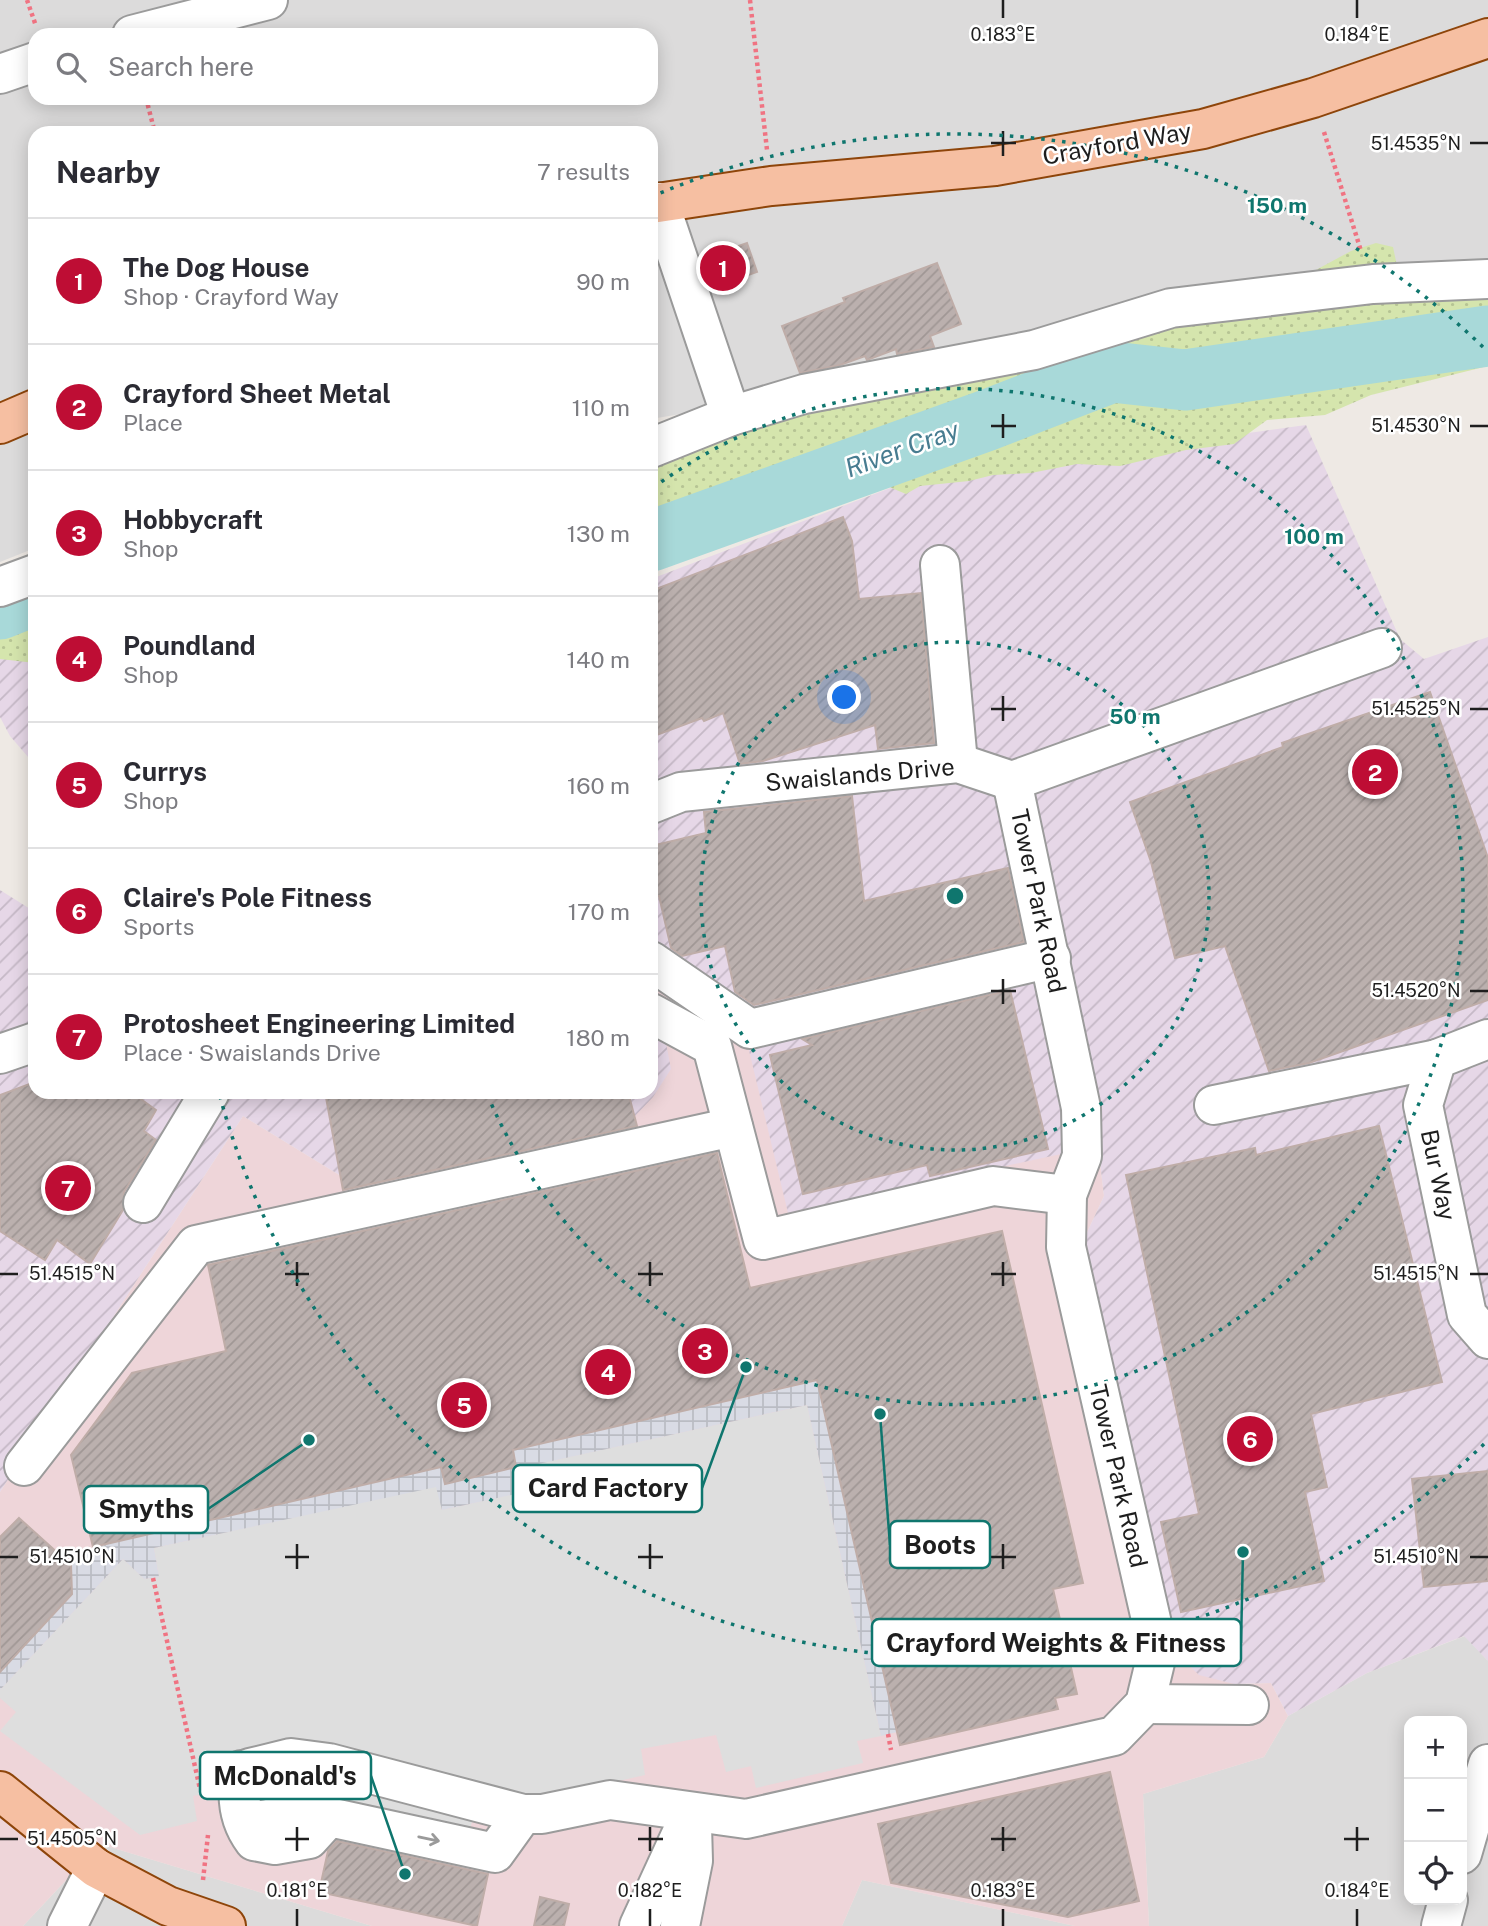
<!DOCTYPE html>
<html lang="en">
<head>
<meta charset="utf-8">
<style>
	:root { --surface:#fff; --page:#f7f7f7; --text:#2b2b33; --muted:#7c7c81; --line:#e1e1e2; --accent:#be0d34 }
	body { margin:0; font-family:"Public Sans",sans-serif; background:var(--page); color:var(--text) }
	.controls { position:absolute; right:21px; bottom:21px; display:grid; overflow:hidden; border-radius:14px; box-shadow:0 4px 18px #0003 }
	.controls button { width:63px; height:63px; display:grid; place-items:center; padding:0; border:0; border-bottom:2px solid var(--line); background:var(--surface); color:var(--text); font:35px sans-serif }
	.you { position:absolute; left:845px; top:698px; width:24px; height:24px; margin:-18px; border:5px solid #fff; border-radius:50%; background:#1a73e8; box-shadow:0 0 0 10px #1a73e833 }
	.badge { display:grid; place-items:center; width:46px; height:46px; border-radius:50%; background:var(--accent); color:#fff; font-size:23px; font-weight:700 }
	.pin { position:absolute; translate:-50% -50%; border:4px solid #fff; box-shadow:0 2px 7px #0006 }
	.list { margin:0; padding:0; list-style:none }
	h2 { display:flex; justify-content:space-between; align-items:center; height:91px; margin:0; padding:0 28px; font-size:30px }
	h2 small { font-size:23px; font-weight:400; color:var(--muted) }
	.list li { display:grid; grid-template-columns:46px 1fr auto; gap:21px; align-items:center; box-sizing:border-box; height:126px; padding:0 28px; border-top:2px solid var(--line) }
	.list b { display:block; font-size:26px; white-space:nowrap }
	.list p { margin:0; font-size:23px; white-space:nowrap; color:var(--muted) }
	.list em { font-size:23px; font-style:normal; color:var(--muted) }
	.icon { flex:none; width:38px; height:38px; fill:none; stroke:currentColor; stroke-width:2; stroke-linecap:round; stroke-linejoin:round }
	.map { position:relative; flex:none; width:1488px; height:1926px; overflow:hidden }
	.search { position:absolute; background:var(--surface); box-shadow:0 4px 18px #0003; left:28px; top:28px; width:630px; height:77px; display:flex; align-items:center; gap:18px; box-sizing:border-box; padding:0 24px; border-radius:21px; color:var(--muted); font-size:26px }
	.panel { position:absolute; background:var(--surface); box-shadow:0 4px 18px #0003; left:28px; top:126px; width:630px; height:973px; border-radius:21px }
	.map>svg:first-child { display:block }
	.residential { fill:#dcdbdb; fill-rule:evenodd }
	.commercial { fill:#eed5d9 }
	.industrial { fill:url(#industrial-furrows) }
	.grass { fill:url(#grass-dots) }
	.parking { fill:#dedede }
	.plaza { fill:url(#plaza-grid) }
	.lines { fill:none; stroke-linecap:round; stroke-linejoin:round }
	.river { stroke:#a8d9d9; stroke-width:61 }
	.building { fill:url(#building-hatch); stroke:#bfada8; stroke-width:2 }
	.minor-casing { stroke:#9b9b9b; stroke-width:42 }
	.major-casing { stroke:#8e450a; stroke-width:42 }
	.path { stroke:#f07382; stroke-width:4.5; stroke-dasharray:3.5 3.5; stroke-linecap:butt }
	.minor { stroke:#fff; stroke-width:38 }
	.major { stroke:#f6bfa2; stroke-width:38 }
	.oneway { stroke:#9a9a9a }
	.ticks { fill:none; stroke:#1e1e1e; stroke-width:2.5 }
	.ring { fill:none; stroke:#0f766e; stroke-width:3.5; stroke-dasharray:3.5 7 }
	.labels { text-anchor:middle; stroke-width:5; stroke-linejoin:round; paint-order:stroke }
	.street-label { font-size:24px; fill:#1e1e1e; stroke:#fff }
	.water-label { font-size:26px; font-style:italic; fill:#477c90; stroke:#fff }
	.ticks-label { font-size:18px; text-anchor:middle; fill:#1e1e1e; stroke:#fff; stroke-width:5; stroke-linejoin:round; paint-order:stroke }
	.centre { fill:#0f766e; stroke:#fff; stroke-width:3.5 }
	.ring-label { font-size:21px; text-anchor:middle; font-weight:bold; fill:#0f766e; stroke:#fff; stroke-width:5; stroke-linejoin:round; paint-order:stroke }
	.leader { fill:none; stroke:#0f766e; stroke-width:2.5 }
	.callout-dot { fill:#0f766e; stroke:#fff; stroke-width:2.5 }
	.callout { fill:#fff; stroke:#0f766e; stroke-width:2.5 }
	.callout-label { font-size:26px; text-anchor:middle; font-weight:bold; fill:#1e1e1e }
</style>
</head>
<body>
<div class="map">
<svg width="1488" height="1926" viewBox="0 0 1488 1926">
	<defs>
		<pattern id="industrial-furrows" width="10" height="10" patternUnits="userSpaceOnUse" patternTransform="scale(1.75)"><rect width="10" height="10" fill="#e6d7e7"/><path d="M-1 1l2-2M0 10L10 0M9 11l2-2" fill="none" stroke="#c5b8c6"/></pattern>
		<pattern id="grass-dots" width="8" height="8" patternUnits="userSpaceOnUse" patternTransform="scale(1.75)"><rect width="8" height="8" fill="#d5e5ad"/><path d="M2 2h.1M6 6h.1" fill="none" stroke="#b6c494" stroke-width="1.8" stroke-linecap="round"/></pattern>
		<pattern id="plaza-grid" width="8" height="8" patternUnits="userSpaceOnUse" patternTransform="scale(1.75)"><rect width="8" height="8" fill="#d9dbe4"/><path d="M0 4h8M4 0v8" fill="none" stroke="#babcc3"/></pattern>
		<pattern id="building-hatch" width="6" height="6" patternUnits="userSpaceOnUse" patternTransform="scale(1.75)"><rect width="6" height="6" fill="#bbb0ae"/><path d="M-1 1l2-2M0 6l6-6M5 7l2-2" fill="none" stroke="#a09795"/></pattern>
	</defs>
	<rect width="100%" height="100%" fill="#eee9e4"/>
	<!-- residential -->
	<g class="residential">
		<path d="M 0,0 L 1488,0 L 1488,302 L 990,362 L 651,419 L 651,133 L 35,133 L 35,548 L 0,562 ZM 35,35 L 651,35 L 651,98 L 35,98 Z"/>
		<path d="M 1465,1636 L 1488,1661 L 1488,1926 L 1149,1926 L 1143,1794 L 1264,1757 L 1288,1716 L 1367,1673 ZM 1409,1721 L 1462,1721 L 1462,1900 L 1409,1900 Z"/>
		<polygon points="100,1844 372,1926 23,1926"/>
		<polygon points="862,1880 1075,1926 842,1926"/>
	</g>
	<!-- commercial -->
	<polygon class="commercial" points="651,976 1098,1146 1104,1196 1084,1239 1234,1684 1271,1683 1288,1716 1264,1757 1143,1794 1149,1926 1075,1926 862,1880 842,1926 372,1926 100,1844 23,1926 0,1926 0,1492 243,1116 341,1176 653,1097 666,1043 651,1037"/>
	<!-- industrial -->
	<g class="industrial">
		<polygon points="1306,425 1400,639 1424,659 1488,637 1488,1661 1464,1636 1367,1673 1288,1716 1271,1683 1234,1684 1199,1675 1176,1653 1084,1239 1104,1196 1098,1146 788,1213 746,1038 651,976 651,579 914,479"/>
		<polygon points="35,621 35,765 10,736 0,717 0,638"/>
		<polygon points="0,890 35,912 35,1092 651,1092 651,1037 666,1043 671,1069 653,1097 635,1116 341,1176 243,1116 0,1492"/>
	</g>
	<!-- grass -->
	<g class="grass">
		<polygon points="1376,243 1393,247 1403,294 1488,267 1488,366 1371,395 1325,415 1267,420 1234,444 1186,450 1120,466 1077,464 1031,473 993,475 969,481 920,486 906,494 882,484 853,490 797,515 721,537 695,537 651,552 651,434 736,423 1259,278 1314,271 1351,251"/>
		<polygon points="35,583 35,663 0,659 0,593"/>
	</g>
	<!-- parking -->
	<polygon class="parking" points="807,1405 881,1736 857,1741 863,1763 756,1788 751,1766 726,1772 716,1735 641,1749 645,1775 474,1814 468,1837 276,1802 269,1778 193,1796 197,1821 140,1835 0,1731 16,1712 0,1698 0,1690 123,1559 144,1579 159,1577 154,1548 437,1486 442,1510 533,1490 528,1466"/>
	<!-- plaza -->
	<polygon class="plaza" points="817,1381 897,1732 881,1736 807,1405 529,1466 534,1490 442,1510 436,1487 154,1548 159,1577 144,1579 123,1559 0,1690 0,1667 4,1667 72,1594 71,1565 93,1547 441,1467 445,1483 516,1467 513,1450"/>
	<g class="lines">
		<!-- river -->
		<g class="river">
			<polyline points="651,541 985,421 1112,372 1185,380 1488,336"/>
			<polyline points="0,609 35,595"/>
		</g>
	</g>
	<!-- building -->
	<g class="building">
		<polygon points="747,243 757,272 711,288 701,259"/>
		<polygon points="937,263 961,324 930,336 934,347 897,354 896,349 867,360 865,356 840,365 800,373 782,326 845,302 843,298"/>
		<polygon points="843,517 852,541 859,599 921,593 934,743 878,749 875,725 763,761 740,764 723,713 704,721 702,718 651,737 651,591"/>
		<polygon points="1430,692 1488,858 1488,1000 1309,1063 1269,1071 1225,946 1175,958 1151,862 1130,802 1283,747 1282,743"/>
		<polygon points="852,796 864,901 1008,868 1024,942 754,1005 735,992 725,946 682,956 671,948 659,896 651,898 651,846 706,833 704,812"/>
		<polygon points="1010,990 1048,1149 930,1176 927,1165 803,1194 770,1055 812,1045 802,1039"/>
		<polygon points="35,1082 35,1092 131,1092 156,1110 144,1131 156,1140 124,1192 123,1210 90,1264 57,1240 45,1260 0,1231 0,1095"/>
		<polygon points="325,1092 628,1092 637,1126 343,1190"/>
		<polygon points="1379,1126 1442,1382 1311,1414 1327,1487 1305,1492 1324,1581 1181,1612 1161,1522 1199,1514 1126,1175 1255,1148 1256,1155"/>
		<polygon points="717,1153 750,1288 1002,1231 1083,1583 1053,1589 1077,1694 1055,1698 1058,1709 900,1745 817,1380 513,1450 516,1467 445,1484 441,1467 93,1547 71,1455 132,1373 226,1351 208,1265"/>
		<polygon points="1488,1471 1488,1581 1424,1587 1412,1479"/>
		<polygon points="19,1518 71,1565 72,1594 0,1672 0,1537"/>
		<polygon points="1110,1772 1139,1901 1068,1917 891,1883 878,1824"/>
		<polygon points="337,1841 488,1874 477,1926 319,1892 328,1851"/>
		<polygon points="540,1897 569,1904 564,1926 534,1926"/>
	</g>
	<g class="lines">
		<!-- minor casing -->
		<g class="minor-casing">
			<g id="minor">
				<polyline points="132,35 268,0"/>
				<polyline points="0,74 35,62"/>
				<polyline points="659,202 731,416"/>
				<polyline points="651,448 731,416 804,394 1034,350 1171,308 1373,284 1488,279"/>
				<polyline points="940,565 958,763"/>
				<polyline points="0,587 35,574"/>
				<polyline points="651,804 681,792 958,763 1012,781 1382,648"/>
				<polyline points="651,961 750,1029 1051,958"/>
				<polyline points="651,1013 712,1046 763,1240 993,1186 1067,1195"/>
				<polyline points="1488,1039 1437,1059 1423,1105 1467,1315 1488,1339"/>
				<polyline points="0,1054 35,1042"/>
				<polyline points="1214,1105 1437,1059"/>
				<polyline points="143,1203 210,1092"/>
				<polyline points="24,1466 196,1245 733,1127"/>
				<polyline points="1145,1704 1249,1705"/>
				<polyline points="250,1768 291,1758 329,1763 523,1814 542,1814 610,1800 746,1819 1114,1736 1145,1704 1158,1650 1066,1247 1067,1195 1082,1156 1081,1108 1012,781"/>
				<path d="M 241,1770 C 236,1795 238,1820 254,1841 L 275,1845 L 309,1839 L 329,1817 L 495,1853 L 523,1814"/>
				<path d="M 240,1807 L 252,1820 C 268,1822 275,1816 290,1813 C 304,1810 316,1813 329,1817"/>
				<polyline points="1462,1854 1488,1764"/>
				<polyline points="67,1926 96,1868"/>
				<polyline points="639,1926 691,1813"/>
				<polyline points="680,1926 693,1861 692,1825"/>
				<polyline points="1441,1926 1448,1900"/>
			</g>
		</g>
		<!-- major casing -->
		<g class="major-casing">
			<g id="major">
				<polyline points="651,204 771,186 995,166 1203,129 1313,98 1488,38"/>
				<polyline points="0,424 35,409"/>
				<polyline points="0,1791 96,1868 168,1906 226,1926"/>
			</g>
		</g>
		<!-- path -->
		<g class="path">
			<polyline points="27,0 36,26"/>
			<polyline points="750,0 767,150"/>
			<polyline points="146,98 155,133"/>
			<polyline points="1324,132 1361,251"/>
			<polyline points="153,1578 200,1789"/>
			<polyline points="888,1734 891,1750"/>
			<polyline points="203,1880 208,1835"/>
		</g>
		<!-- minor -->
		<use href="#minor" class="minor"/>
		<!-- major -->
		<use href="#major" class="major"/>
	</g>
	<!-- one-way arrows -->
	<defs><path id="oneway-shaft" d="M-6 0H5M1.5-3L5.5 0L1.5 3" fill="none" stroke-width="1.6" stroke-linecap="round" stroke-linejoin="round" transform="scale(1.75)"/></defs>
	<use class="oneway" href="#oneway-shaft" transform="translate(429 1839) rotate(12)"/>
	<!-- ticks -->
	<path class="ticks" d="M 1003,0 L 1003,18M 1357,0 L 1357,18M 1003,131 L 1003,156M 991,143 L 1016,143M 1470,143 L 1488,143M 1003,414 L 1003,438M 991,426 L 1016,426M 1470,426 L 1488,426M 1003,696 L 1003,721M 991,709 L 1016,709M 1470,709 L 1488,709M 1003,979 L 1003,1004M 991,991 L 1016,991M 1470,991 L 1488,991M 297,1262 L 297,1286M 650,1262 L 650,1286M 1003,1262 L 1003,1286M 0,1274 L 18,1274M 285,1274 L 309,1274M 638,1274 L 663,1274M 991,1274 L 1016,1274M 1470,1274 L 1488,1274M 297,1544 L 297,1569M 650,1544 L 650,1569M 1003,1544 L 1003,1569M 0,1557 L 18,1557M 285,1557 L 309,1557M 638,1557 L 663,1557M 991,1557 L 1016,1557M 1470,1557 L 1488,1557M 297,1827 L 297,1851M 650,1827 L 650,1851M 1003,1827 L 1003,1851M 1357,1827 L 1357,1851M 0,1839 L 18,1839M 285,1839 L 309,1839M 638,1839 L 663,1839M 991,1839 L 1016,1839M 1344,1839 L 1369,1839M 297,1909 L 297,1926M 650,1909 L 650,1926M 1003,1909 L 1003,1926M 1357,1909 L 1357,1926"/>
	<!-- distance rings -->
	<g class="ring">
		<circle cx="955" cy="896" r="254"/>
		<path d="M653 488A508 508 0 1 1 487 1094"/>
		<path d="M1484 1444A762 762 0 0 1 219 1093M651 197A762 762 0 0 1 1484 348"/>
	</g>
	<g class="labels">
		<!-- street labels -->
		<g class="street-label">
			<text transform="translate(1117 144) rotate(-10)" y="8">Crayford Way</text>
			<text transform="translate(860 775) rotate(-5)" y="8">Swaislands Drive</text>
			<text transform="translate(1038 901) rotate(78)" y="8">Tower Park Road</text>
			<text transform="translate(1438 1175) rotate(78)" y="8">Bur Way</text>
			<text transform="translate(1118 1476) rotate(77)" y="8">Tower Park Road</text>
		</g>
		<!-- water labels -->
		<g class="water-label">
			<text transform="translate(902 449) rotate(-20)" y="9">River Cray</text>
		</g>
	</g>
	<g class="ticks-label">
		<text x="1003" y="41">0.183°E</text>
		<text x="1357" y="41">0.184°E</text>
		<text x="1416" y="150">51.4535°N</text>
		<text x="1416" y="432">51.4530°N</text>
		<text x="1416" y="715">51.4525°N</text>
		<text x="1416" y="997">51.4520°N</text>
		<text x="72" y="1280">51.4515°N</text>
		<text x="1416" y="1280">51.4515°N</text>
		<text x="72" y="1563">51.4510°N</text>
		<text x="1416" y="1563">51.4510°N</text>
		<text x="72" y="1845">51.4505°N</text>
		<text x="297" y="1897">0.181°E</text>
		<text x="650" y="1897">0.182°E</text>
		<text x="1003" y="1897">0.183°E</text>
		<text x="1357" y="1897">0.184°E</text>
	</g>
	<circle cx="955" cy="896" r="10" class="centre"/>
	<g class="ring-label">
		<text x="1277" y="213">150 m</text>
		<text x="1314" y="544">100 m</text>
		<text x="1135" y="724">50 m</text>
	</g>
	<!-- callouts -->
	<path class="leader" d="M746 1367L702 1488M309 1440L208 1509M880 1414L890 1545M1243 1552L1241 1643M405 1874L371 1776"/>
	<g class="callout-dot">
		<circle cx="746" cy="1367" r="7"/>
		<circle cx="309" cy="1440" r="7"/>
		<circle cx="880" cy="1414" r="7"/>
		<circle cx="1243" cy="1552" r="7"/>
		<circle cx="405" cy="1874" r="7"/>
	</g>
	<g class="callout">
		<rect x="513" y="1465" width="189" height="47" rx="7"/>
		<rect x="84" y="1486" width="124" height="47" rx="7"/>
		<rect x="890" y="1521" width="100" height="47" rx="7"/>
		<rect x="872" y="1619" width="369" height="47" rx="7"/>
		<rect x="200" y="1752" width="171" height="47" rx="7"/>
	</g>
	<g class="callout-label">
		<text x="608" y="1497">Card Factory</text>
		<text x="146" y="1518">Smyths</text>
		<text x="940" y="1554">Boots</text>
		<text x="1056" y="1652">Crayford Weights &amp; Fitness</text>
		<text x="285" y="1785">McDonald's</text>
	</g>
</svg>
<div class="controls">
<button>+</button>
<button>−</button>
<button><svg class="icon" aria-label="locate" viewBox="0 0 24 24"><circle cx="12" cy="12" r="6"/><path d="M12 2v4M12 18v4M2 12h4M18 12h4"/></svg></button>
</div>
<div class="you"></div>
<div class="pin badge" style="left:723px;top:268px">1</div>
<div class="pin badge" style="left:1375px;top:772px">2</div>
<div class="pin badge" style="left:705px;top:1351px">3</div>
<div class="pin badge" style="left:608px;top:1372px">4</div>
<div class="pin badge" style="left:464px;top:1405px">5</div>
<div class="pin badge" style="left:1250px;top:1439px">6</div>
<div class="pin badge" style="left:68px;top:1188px">7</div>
<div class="search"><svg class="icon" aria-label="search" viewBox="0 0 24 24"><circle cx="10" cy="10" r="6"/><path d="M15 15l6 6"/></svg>Search here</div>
<section class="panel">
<h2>Nearby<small>7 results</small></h2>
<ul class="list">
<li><span class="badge">1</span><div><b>The Dog House</b><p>Shop · Crayford Way</p></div><em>90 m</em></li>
<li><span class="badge">2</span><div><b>Crayford Sheet Metal</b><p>Place</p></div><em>110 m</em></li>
<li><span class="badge">3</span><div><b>Hobbycraft</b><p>Shop</p></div><em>130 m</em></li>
<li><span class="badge">4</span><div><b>Poundland</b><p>Shop</p></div><em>140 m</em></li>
<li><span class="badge">5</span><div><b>Currys</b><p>Shop</p></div><em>160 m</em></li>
<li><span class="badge">6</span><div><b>Claire's Pole Fitness</b><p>Sports</p></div><em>170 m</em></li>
<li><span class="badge">7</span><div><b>Protosheet Engineering Limited</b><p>Place · Swaislands Drive</p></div><em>180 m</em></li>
</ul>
</section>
</div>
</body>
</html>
